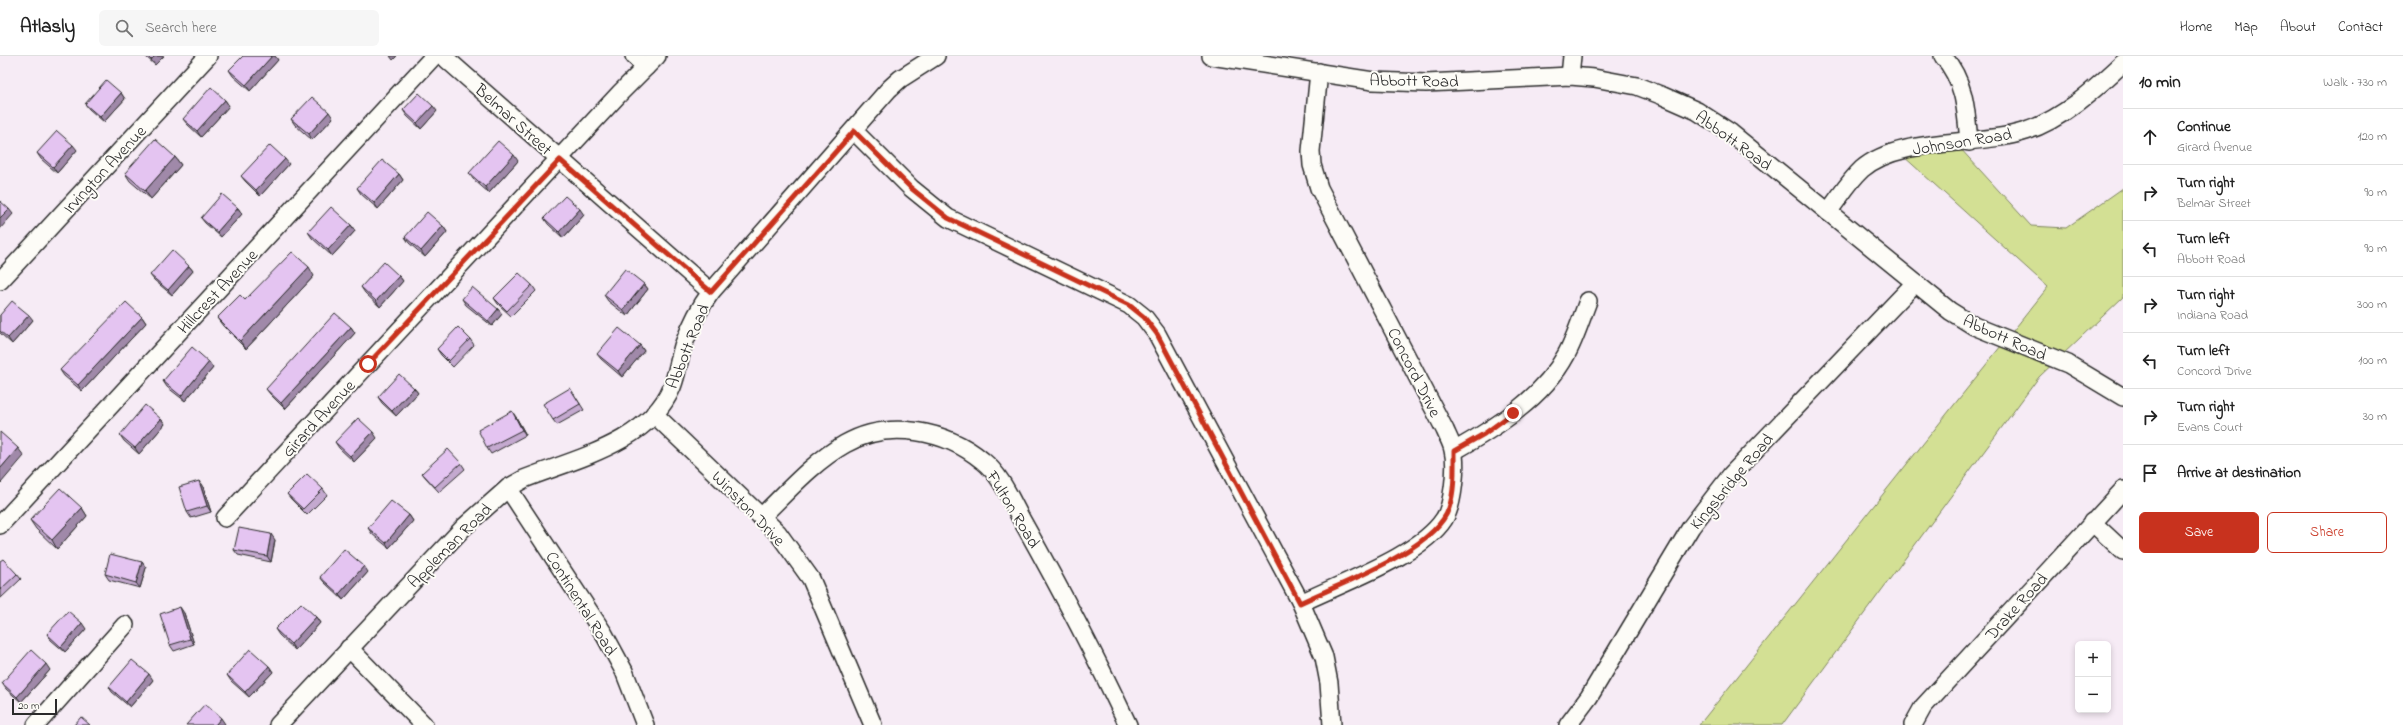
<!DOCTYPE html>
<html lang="en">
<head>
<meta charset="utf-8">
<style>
	:root { --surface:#fff; --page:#f6f6f6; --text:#222; --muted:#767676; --line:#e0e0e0; --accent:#c8321e }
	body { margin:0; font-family:"Indie Flower",sans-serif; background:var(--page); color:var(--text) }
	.controls { position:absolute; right:12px; bottom:12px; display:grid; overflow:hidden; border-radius:6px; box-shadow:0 2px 6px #0003 }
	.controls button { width:36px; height:36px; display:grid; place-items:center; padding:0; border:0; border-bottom:1px solid var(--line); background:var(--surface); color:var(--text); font:20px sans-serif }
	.scale { position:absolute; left:12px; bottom:10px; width:45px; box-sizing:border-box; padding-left:4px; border:2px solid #2b2b2b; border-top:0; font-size:11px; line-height:14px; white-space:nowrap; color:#2b2b2b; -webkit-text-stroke:3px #fdfcf7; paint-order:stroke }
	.stop { position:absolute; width:12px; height:12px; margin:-9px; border:3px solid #c8321e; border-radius:50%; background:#fff }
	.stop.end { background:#c8321e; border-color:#fff; box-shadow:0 1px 4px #0008 }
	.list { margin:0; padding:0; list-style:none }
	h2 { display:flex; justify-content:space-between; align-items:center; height:52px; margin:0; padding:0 16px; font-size:17px }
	h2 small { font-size:13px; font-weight:400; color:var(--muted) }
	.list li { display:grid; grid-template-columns:26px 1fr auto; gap:12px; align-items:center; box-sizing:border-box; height:56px; padding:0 16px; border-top:1px solid var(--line) }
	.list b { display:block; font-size:15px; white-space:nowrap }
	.list p { margin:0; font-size:13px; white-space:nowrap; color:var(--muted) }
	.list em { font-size:13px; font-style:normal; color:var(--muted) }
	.actions { display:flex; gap:8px; padding:12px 16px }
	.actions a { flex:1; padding:9px 0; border:1px solid var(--accent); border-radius:6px; text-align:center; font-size:14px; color:var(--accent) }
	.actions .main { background:var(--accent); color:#fff }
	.icon { flex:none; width:22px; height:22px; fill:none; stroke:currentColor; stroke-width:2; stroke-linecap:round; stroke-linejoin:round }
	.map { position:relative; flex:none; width:2123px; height:669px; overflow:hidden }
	header { display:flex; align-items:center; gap:24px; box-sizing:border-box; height:56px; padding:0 20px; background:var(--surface); border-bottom:1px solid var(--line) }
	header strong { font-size:19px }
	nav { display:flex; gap:22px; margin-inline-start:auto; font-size:14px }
	.search { width:280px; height:36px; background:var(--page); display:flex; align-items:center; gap:10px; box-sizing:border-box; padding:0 14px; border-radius:6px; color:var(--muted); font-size:15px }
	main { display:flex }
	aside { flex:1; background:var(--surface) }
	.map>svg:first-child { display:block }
	.green { fill:#d3e094; stroke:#7f8660 }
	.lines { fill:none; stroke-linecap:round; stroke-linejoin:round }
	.minor-casing { stroke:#2b2b2b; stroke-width:20 }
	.minor { stroke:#fdfcf7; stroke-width:17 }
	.wall { fill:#c4a9cf; stroke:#2b2b2b }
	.shaded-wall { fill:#a089a9; stroke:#2b2b2b }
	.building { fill:#e4c4f1; stroke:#2b2b2b }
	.route { stroke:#c8321e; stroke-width:5 }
	.labels { text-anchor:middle; stroke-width:4; stroke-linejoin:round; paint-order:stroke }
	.street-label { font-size:17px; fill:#2b2b2b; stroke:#fdfcf7 }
</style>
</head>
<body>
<header>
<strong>Atlasly</strong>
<div class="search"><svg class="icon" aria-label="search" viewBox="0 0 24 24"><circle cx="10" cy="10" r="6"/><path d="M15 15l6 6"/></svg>Search here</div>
<nav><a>Home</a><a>Map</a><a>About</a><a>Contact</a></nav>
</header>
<main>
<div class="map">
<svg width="2123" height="669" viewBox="0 0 2123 669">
	<rect width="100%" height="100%" fill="#f6ebf5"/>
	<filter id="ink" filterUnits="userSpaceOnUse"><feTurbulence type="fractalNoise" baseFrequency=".025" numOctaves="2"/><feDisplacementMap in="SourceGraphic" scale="8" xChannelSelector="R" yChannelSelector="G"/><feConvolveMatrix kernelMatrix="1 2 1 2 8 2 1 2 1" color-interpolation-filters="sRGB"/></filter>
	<g filter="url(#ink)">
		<!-- green -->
		<polygon class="green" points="1959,91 2031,170 2066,172 2123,132 2123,241 2039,321 1782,669 1699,669 2048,231 1902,99"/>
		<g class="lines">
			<!-- minor casing -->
			<g class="minor-casing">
				<g id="minor">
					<polyline points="443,0 711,236"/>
					<polyline points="634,0 646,11"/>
					<polyline points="1211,0 1373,25 1426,27 1570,20 1594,22 1637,30 1663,40 1697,55 1731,77 1950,255 1974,270 2068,308 2123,341"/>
					<path d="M 1943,0 C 1965,26 1966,53 1969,86"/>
					<polyline points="1570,20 1572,0"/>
					<polyline points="854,75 911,132 948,162 1129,249 1144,261 1157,278 1301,547 1324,601 1329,627 1332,669"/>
					<path d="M 1828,156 C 1839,142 1849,125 1862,113 C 1900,80 1977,91 2026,75 C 2063,63 2095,33 2123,7"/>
					<polyline points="0,225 208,0"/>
					<polyline points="654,358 778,477 811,523 873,669"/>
					<path d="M 1454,395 C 1495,372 1543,342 1566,299 C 1575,283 1581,263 1588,245"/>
					<polyline points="508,432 604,578 624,615 645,669"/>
					<path d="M 761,461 C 787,436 813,406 845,388 C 888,363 946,374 983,405 C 1002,420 1012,447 1024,468 C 1061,534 1096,601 1128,669"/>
					<polyline points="225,462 620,37 657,0"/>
					<polyline points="2092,466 2123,495"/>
					<polyline points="0,469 434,0"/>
					<path d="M 1301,547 C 1341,527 1420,500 1444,463 C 1453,450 1457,410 1453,394 C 1452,388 1448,381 1445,374 L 1319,132 L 1312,109 L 1311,95 L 1319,16"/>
					<polyline points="349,592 424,669"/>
					<polyline points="36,669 125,569"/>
					<path d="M 278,669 L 464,471 L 508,432 L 524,423 C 574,403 649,387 672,331 C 677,318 679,304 683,290 C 690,271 699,252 711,236 L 889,33 L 900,23 L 936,0"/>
					<polyline points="1568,669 1589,641 1691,471 1731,419 1915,227"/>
					<polyline points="1913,669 1923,651 2123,434"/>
				</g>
			</g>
			<!-- minor -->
			<use href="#minor" class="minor"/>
		</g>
		<!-- wall -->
		<g class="wall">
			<polygon points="145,0 164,0 155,9"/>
			<polygon points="243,0 275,0 278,4 250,35 233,20 229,14"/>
			<polygon points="121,37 125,43 104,66 89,53 85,48"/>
			<polygon points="225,44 229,50 201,81 187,68 183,63"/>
			<polygon points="403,54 437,55 421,73 407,60"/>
			<polygon points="333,62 312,84 295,69 291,63"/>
			<polygon points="77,94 57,117 41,103 37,97"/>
			<polygon points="175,101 181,109 151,143 130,125 125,117"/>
			<polygon points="518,105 489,137 473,123 469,117"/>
			<polygon points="289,108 260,140 245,125 241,120"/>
			<polygon points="399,118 403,124 378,153 361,138 357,132"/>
			<polygon points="238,152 242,158 221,181 205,167 201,162"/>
			<polygon points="584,159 563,182 548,168 544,162"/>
			<polygon points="351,169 355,175 332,200 312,182 308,176"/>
			<polygon points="443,170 447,176 425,201 409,187 405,181"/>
			<polygon points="189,210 193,215 172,239 154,224 150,219"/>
			<polygon points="314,220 246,293 223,270 217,262 245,244"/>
			<polygon points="399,220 403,225 380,251 365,237 361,231"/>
			<polygon points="644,228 648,233 627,260 608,245 604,239"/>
			<polygon points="532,229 536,235 511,260 498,248 494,242"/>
			<polygon points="462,243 502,258 492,270 466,249"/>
			<polygon points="0,259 33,264 12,288 0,277"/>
			<polygon points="142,261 146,267 82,335 64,320 60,314"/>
			<polygon points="351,271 355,277 285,353 270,338 266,333"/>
			<polygon points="470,283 474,289 453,311 441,299 437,293"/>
			<polygon points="640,289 644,295 622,321 601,303 597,298"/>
			<polygon points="213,312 185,345 167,331 163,325"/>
			<polygon points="414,332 418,337 396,360 382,347 378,341"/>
			<polygon points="570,332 584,354 557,369 553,364"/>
			<polygon points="516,361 526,379 491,398 487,392"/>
			<polygon points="161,363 165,368 139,398 124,385 120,379"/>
			<polygon points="377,382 354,406 339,392 335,386"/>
			<polygon points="461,407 465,413 439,436 426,422 422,417"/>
			<polygon points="203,431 211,456 191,462 187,456"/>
			<polygon points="323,433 327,439 307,459 291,443 287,438"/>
			<polygon points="82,452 87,460 57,493 36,473 30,464"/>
			<polygon points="409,459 413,465 389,492 372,478 368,472"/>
			<polygon points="275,484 271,506 238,499 234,494"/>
			<polygon points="0,505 17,518 21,523 0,543"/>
			<polygon points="142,506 146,512 140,532 109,524 105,518"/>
			<polygon points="368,516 343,544 324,526 320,521"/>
			<polygon points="184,557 194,588 174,595 170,589"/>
			<polygon points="316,561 320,567 295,594 279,579 275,573"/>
			<polygon points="86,573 65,596 51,584 47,578"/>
			<polygon points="269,610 273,616 249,641 231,625 227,619"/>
			<polygon points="50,614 21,646 6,633 2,627"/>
			<polygon points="153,624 130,651 112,636 109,631"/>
		</g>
		<!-- shaded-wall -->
		<g class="shaded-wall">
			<polygon points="155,0 164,0 155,9 151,4"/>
			<polygon points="272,0 275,0 278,4 250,35 246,29"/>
			<polygon points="390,0 397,0 393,4"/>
			<polygon points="121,37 125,43 104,66 100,61"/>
			<polygon points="225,44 229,50 201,81 197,75"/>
			<polygon points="433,50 437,55 421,73 417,67"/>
			<polygon points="329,56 333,62 312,84 309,78"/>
			<polygon points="73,89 77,94 57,117 53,111"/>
			<polygon points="514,99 518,105 489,137 485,131"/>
			<polygon points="175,101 181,109 151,143 145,135"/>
			<polygon points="285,103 289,108 260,140 256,134"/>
			<polygon points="399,118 403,124 378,153 374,147"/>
			<polygon points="238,152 242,158 221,181 217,176"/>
			<polygon points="9,153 13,158 0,173 0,162"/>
			<polygon points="580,153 584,159 563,182 559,176"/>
			<polygon points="351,169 355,175 332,200 328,194"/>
			<polygon points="443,170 447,176 425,201 421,195"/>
			<polygon points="189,210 193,215 172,239 168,234"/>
			<polygon points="309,211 314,220 246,293 240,285"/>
			<polygon points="399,220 403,225 380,251 376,245"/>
			<polygon points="644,228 648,233 627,260 623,254"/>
			<polygon points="498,253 502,258 492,270 488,265"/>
			<polygon points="29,259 33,264 12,288 8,282"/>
			<polygon points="142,261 146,267 82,335 78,329"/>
			<polygon points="351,271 355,277 285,353 281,347"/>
			<polygon points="640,289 644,295 622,321 618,315"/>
			<polygon points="209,306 213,312 185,345 181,340"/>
			<polygon points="414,332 418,337 396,360 392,355"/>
			<polygon points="512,355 516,361 526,379 522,374"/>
			<polygon points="161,363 165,368 139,398 135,392"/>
			<polygon points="373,376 377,382 354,406 350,400"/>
			<polygon points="18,392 24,400 1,427 0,426 0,413"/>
			<polygon points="199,425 203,431 211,456 207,450"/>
			<polygon points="82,452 87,460 57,493 52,484"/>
			<polygon points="409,459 413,465 389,492 386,487"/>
			<polygon points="271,478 275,484 271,506 267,500"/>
			<polygon points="142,506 146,512 140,532 136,527"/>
			<polygon points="364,510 368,516 343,544 339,538"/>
			<polygon points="180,551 184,557 194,588 190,583"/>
			<polygon points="316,561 320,567 295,594 291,588"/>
			<polygon points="82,567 86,573 65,596 61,591"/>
			<polygon points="46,608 50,614 21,646 17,641"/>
			<polygon points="269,610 273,616 249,641 245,636"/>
			<polygon points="149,618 153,624 130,651 126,646"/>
			<polygon points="221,662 225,668 224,669 215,669"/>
		</g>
		<!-- building -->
		<g class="building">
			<polygon points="147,0 155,0 151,4"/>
			<polygon points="243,0 272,0 246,29 229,14"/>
			<polygon points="106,24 121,37 100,61 85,48"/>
			<polygon points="211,31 225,44 197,75 183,63"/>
			<polygon points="419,37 433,50 417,67 403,54"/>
			<polygon points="312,41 329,56 309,78 291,63"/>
			<polygon points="57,75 73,89 53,111 37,97"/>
			<polygon points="155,83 175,101 145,135 125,117"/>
			<polygon points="498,85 514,99 485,131 469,117"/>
			<polygon points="270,89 285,103 256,134 241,120"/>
			<polygon points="382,104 399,118 374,147 357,132"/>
			<polygon points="222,138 238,152 217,176 201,162"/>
			<polygon points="565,140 580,153 559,176 544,162"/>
			<polygon points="0,145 9,153 0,162"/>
			<polygon points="331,151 351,169 328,194 308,176"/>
			<polygon points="427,156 443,170 421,195 405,181"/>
			<polygon points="172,194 189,210 168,234 150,219"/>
			<polygon points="292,196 309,211 240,285 217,262 240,239 245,244"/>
			<polygon points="384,206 399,220 376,245 361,231"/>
			<polygon points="625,213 644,228 623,254 604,239"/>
			<polygon points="519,217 532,229 507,255 494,242"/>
			<polygon points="472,231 498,253 488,265 462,243"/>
			<polygon points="12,245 29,259 8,282 0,275 0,259"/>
			<polygon points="126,246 142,261 78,329 60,314"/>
			<polygon points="335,257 351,271 281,347 266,333"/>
			<polygon points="458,271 470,283 449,305 437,293"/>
			<polygon points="619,272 640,289 618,315 597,298"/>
			<polygon points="192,291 209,306 181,340 163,325"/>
			<polygon points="399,318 414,332 392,355 378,341"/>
			<polygon points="570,332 580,348 553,364 543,348"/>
			<polygon points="145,349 161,363 135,392 120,379"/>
			<polygon points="512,355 522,374 487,392 478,374"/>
			<polygon points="358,362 373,376 350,400 335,386"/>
			<polygon points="0,376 18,392 0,413"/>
			<polygon points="448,393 461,407 435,431 422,417"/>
			<polygon points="307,418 323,433 303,453 287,438"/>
			<polygon points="199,425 207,450 187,456 179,431"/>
			<polygon points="60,432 82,452 52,484 30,464"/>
			<polygon points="391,445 409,459 386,487 368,472"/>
			<polygon points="239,472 271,478 267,500 234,494"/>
			<polygon points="344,493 364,510 339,538 320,521"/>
			<polygon points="110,498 142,506 136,527 105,518"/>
			<polygon points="3,503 17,518 0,534 0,505"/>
			<polygon points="301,547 316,561 291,588 275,573"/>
			<polygon points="180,551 190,583 170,589 160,558"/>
			<polygon points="68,555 82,567 61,591 47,578"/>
			<polygon points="250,593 269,610 245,636 227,619"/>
			<polygon points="31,594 46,608 17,641 2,627"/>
			<polygon points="132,604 149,618 126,646 109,631"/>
			<polygon points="205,648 221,662 215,669 186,669"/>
			<polygon points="81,661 90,669 74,669"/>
		</g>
	</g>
	<g class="lines" filter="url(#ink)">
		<!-- route -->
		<path class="route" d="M 368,308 L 560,104 L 711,236 L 854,75 L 911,132 L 948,162 L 1129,249 L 1144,261 L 1157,278 L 1300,547 C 1339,528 1435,494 1449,452 C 1455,434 1454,414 1454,395 L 1484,378 L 1513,357"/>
	</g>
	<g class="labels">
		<!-- street labels -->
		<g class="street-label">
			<text transform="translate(1414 24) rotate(1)" y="6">Abbott Road</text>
			<text transform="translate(514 63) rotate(42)" y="6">Belmar Street</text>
			<text transform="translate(1734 84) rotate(36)" y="6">Abbott Road</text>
			<text transform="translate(1962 85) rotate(-9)" y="6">Johnson Road</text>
			<text transform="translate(104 113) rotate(-47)" y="6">Irvington Avenue</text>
			<text transform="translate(217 235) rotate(-47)" y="6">Hillcrest Avenue</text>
			<text transform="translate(2005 281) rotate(24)" y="6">Abbott Road</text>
			<text transform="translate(687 290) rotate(-68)" y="6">Abbott Road</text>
			<text transform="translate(1415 316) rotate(63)" y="6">Concord Drive</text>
			<text transform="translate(318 362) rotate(-47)" y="6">Girard Avenue</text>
			<text transform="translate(1731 425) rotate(-50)" y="6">Kingsbridge Road</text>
			<text transform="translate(749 452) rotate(46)" y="6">Winston Drive</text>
			<text transform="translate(1014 453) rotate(59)" y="6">Fulton Road</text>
			<text transform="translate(449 489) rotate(-45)" y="6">Appleman Road</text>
			<text transform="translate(582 547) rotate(58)" y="6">Continental Road</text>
			<text transform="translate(2016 550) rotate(-48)" y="6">Drake Road</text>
		</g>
	</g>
</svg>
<div class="controls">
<button>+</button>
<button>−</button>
</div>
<div class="scale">20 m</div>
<div class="stop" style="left:368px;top:308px"></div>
<div class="stop end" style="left:1513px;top:357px"></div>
</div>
<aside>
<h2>10 min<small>Walk · 730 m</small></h2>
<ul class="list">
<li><svg class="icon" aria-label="ahead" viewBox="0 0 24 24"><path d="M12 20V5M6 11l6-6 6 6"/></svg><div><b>Continue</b><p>Girard Avenue</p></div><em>120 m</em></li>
<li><svg class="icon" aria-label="right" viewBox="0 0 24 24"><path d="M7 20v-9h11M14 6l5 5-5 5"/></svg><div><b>Turn right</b><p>Belmar Street</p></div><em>90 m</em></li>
<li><svg class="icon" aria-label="left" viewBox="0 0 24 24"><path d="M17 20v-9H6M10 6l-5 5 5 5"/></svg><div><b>Turn left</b><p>Abbott Road</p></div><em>90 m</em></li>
<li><svg class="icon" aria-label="right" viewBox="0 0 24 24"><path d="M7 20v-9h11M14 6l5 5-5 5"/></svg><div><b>Turn right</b><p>Indiana Road</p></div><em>300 m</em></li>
<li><svg class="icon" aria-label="left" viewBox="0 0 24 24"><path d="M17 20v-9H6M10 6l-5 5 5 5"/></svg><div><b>Turn left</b><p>Concord Drive</p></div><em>100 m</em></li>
<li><svg class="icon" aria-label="right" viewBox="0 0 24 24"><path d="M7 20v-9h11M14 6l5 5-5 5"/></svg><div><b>Turn right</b><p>Evans Court</p></div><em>30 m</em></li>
<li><svg class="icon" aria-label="arrive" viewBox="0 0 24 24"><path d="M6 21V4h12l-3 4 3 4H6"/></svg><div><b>Arrive at destination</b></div></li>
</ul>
<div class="actions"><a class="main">Save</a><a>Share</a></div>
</aside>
</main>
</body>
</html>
